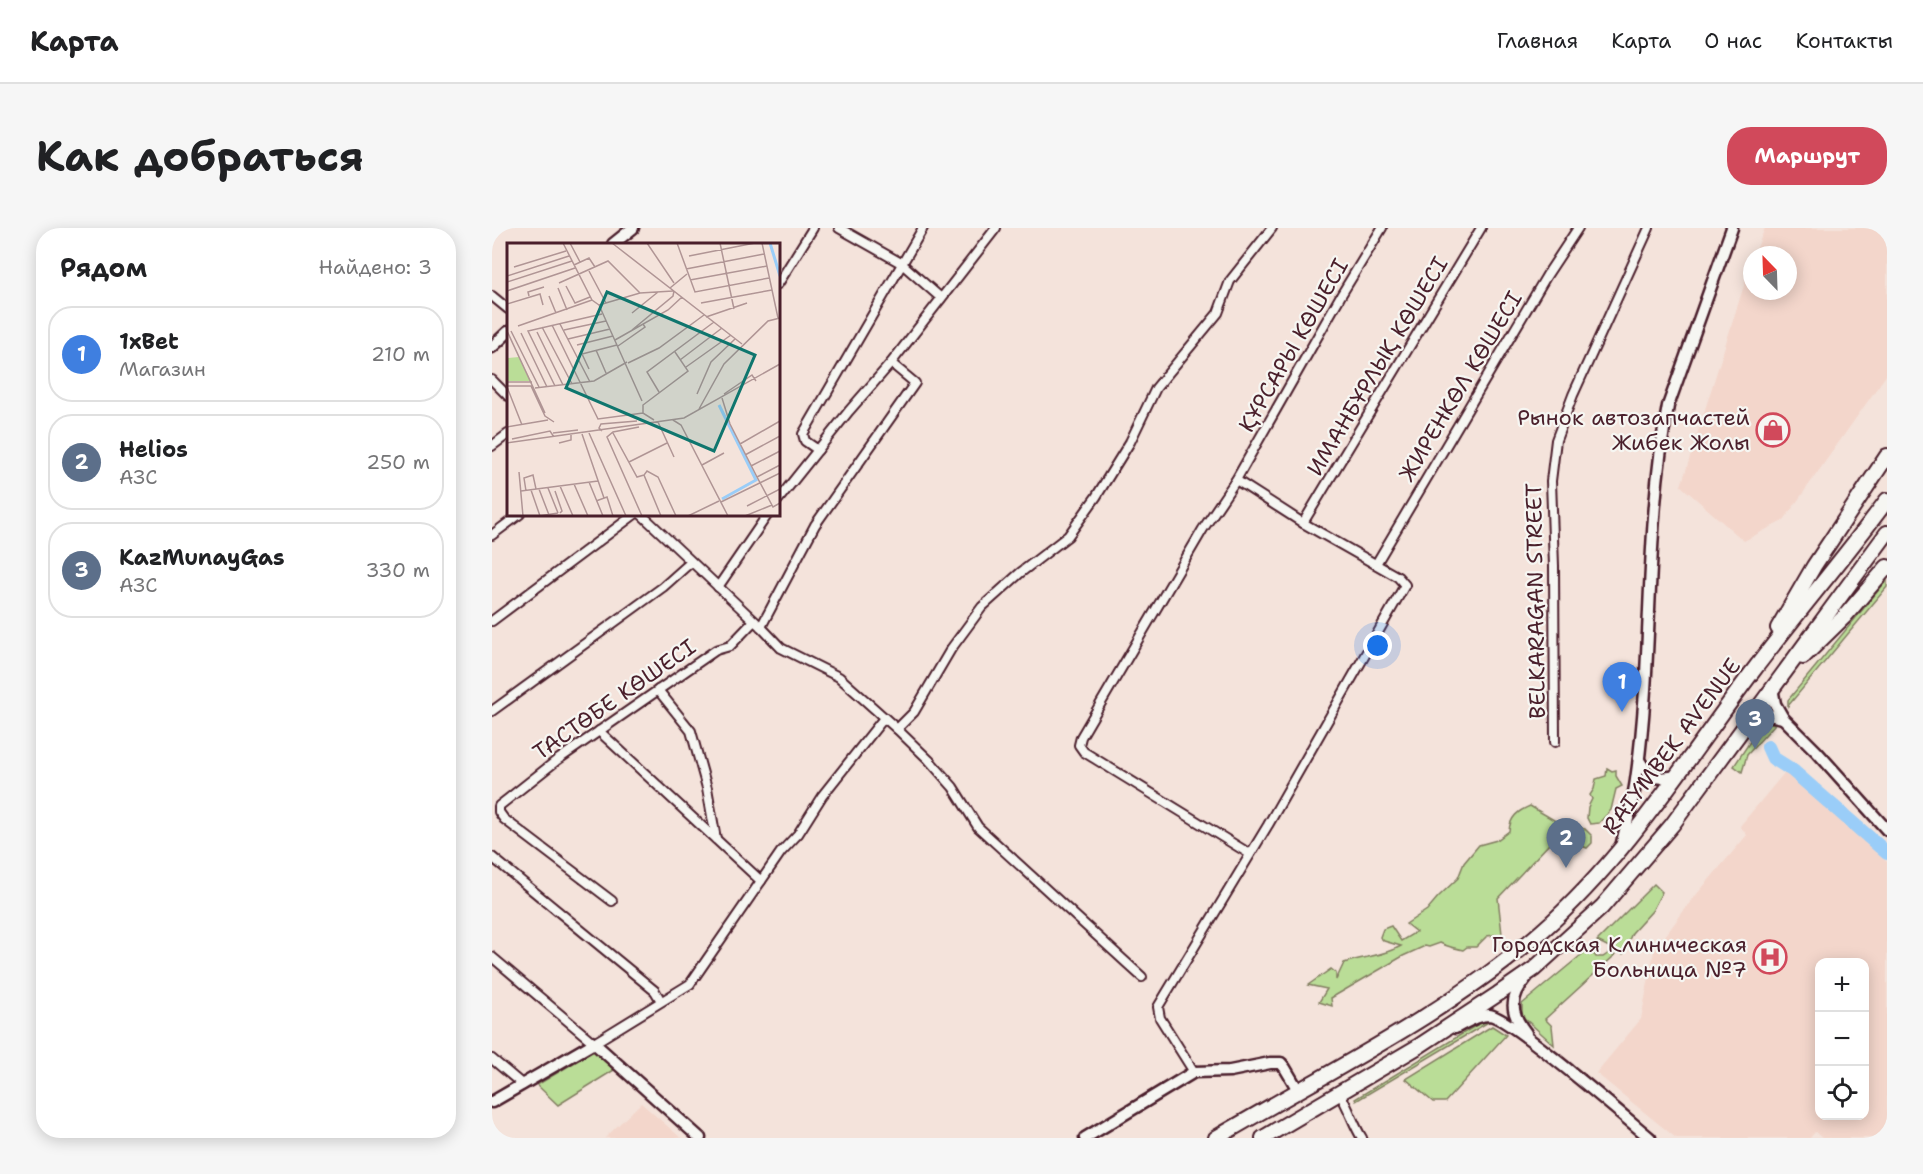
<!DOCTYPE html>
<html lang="ru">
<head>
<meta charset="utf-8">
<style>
	:root { --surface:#fff; --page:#f6f6f6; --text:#202124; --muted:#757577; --line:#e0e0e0; --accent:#d1495b }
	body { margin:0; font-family:"Shantell Sans",sans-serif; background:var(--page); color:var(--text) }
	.controls { position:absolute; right:18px; bottom:18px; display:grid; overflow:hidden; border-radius:12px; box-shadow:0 3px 15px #0003 }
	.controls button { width:54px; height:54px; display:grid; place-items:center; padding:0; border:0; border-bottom:2px solid var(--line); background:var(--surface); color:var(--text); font:30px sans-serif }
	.compass { position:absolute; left:1251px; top:18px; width:54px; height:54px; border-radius:50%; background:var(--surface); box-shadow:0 3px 15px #0003; rotate:337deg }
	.you { position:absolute; left:886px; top:418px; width:21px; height:21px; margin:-15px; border:4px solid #fff; border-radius:50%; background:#1a73e8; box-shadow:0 0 0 9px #1a73e833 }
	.badge { display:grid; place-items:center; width:39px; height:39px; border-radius:50%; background:var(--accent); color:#fff; font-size:20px; font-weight:700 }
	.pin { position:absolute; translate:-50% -50px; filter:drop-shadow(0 2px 3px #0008) }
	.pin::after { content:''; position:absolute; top:32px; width:21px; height:18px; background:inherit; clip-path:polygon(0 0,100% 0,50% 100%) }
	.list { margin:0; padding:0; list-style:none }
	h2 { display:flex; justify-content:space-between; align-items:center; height:78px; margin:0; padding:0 24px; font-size:26px }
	h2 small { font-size:20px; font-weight:400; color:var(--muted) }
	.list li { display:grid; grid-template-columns:39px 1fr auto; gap:18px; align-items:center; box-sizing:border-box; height:96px; margin:0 12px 12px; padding:0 12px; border:2px solid var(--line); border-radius:24px }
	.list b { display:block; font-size:22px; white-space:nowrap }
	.list p { margin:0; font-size:20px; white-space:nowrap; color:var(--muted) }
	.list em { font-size:20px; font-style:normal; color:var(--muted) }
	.icon { flex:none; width:33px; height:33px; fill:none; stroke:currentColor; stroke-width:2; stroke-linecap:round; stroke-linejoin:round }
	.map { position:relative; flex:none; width:1395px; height:910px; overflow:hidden; border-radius:24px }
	header { display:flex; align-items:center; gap:36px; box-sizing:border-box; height:84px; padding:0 30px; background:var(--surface); border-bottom:2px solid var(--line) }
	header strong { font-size:28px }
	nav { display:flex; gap:33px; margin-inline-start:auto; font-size:21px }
	.intro { display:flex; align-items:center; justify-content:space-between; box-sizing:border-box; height:144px; padding:0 36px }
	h1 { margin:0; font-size:42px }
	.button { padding:15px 27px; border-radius:24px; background:var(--accent); color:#fff; font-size:21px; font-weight:700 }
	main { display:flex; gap:36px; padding:0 36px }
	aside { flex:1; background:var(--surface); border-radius:24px; box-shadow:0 3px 15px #0003 }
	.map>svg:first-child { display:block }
	.built { fill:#f3d6cb; fill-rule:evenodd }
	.green { fill:#badd97; stroke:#827e61; stroke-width:1.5 }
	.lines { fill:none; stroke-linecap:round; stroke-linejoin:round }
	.river { stroke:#9acdf8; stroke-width:14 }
	.street-casing { stroke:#4a1f2b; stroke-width:12 }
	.secondary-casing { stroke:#4a1f2b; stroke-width:15 }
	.highway-casing { stroke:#4a1f2b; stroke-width:18 }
	.street { stroke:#f6f6f2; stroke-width:8 }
	.secondary { stroke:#f6f6f2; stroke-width:10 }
	.highway { stroke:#f6f6f2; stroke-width:14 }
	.labels { text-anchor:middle; stroke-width:4.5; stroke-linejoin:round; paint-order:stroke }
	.street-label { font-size:22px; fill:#4a1f2b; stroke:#f6f6f2 }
	.poi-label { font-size:22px; fill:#4a1f2b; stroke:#f6f6f2; text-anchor:end }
	.inset-river { fill:none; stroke:#9acdf8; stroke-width:3 }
	.inset-road { fill:none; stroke:#b09595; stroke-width:1.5 }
	.view { fill:#0f766e; fill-opacity:0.15; stroke:#0f766e; stroke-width:3 }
	.inset-edge { fill:none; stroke:#4a1f2b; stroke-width:3 }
</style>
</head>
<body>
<header>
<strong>Карта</strong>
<nav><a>Главная</a><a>Карта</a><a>О нас</a><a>Контакты</a></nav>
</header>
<div class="intro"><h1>Как добраться</h1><a class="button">Маршрут</a></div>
<main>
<aside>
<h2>Рядом<small>Найдено: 3</small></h2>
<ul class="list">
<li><span class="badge" style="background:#3f7fe0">1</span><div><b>1xBet</b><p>Магазин</p></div><em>210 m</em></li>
<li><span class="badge" style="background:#5c6f8a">2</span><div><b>Helios</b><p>АЗС</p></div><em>250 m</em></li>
<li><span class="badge" style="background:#5c6f8a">3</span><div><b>KazMunayGas</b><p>АЗС</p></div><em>330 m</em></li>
</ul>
</aside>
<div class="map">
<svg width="1395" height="910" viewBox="0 0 1395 910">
	<rect width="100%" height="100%" fill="#f4e3db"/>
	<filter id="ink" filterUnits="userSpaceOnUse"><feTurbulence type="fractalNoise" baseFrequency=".0167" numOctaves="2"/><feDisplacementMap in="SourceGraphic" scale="12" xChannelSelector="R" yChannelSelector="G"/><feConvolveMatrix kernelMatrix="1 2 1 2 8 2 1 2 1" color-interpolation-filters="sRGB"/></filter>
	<g filter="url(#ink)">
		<!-- built -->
		<g class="built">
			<polygon points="1273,0 1395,0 1395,146 1292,292 1252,313 1189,258 1260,32 1260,63 1296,63 1296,27 1262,27"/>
			<path d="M 1293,544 L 1395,634 L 1395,910 L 1330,910 L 1323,904 L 1318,910 L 1184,910 L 1104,845 L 1149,791 L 1162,723 L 1199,673 L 1255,607 L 1248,598 ZM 1372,734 L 1372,888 L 1328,888 L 1328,734 Z"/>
			<polygon points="149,875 189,910 113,910"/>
		</g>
		<!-- green -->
		<g class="green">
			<polygon points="1395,352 1395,359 1296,478 1296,472"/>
			<polygon points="1278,495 1283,496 1255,527 1250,544 1242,538 1265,503"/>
			<polygon points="1115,540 1120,543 1124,542 1124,548 1130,558 1124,561 1119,582 1107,595 1098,596 1095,590 1096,579 1100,571 1098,567 1102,561 1104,551 1114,548"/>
			<path d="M 1038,578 L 1067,595 L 1093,601 L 1100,608 L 1100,615 L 1095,620 L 1082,615 L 1066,605 L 1065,611 L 1060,613 L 1006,670 L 1010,706 L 995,708 L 984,719 L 975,719 L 971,722 C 963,720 956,719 948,715 L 937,719 L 933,718 L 911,728 L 839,770 L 840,778 L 827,774 L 835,761 L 816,757 L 839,741 L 844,745 L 844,752 L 852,735 C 871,728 890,729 909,718 L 892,713 L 888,709 L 891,701 L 899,698 L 909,713 L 924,704 L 914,696 L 935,682 L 946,669 L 966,650 L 972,635 L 987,617 L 1005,612 L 1017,603 C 1018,589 1026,583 1038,578 Z"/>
			<polygon points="1162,656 1170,664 1160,683 1140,705 1131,726 1105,713"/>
			<polygon points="1100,718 1099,722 1104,729 1111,729 1117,725 1123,727 1053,791 1060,798 1062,817 1030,788 1030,776"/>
			<polygon points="998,793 864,873 863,871 988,795"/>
			<polygon points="1000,798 1014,807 953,874 941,874 914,851"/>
			<polygon points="103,822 122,842 66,877 45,857"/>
		</g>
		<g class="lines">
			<!-- river -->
			<polyline class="river" points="1276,519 1281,530 1300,542 1395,625"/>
			<!-- street casing -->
			<g class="street-casing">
				<g id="street">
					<polyline points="347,0 409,35 449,70"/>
					<polyline points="286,56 321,0"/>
					<polyline points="0,68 16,81"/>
					<polyline points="0,152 16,168"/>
					<polyline points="0,218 16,206"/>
					<polyline points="326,222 313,213 311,206 431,0"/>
					<polyline points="286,272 357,183 399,135 504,0"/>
					<polyline points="149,286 269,399 289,420 347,449 405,501 437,532 461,559 486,599 650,749"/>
					<polyline points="811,295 989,0"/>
					<polyline points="0,307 28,286"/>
					<polyline points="884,336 1055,47 1086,0"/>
					<polyline points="226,359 276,286"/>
					<polyline points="0,393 143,286"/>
					<polyline points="269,399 323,297 423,155 399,135"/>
					<polyline points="166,462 199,503 215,560 224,611"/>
					<polyline points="0,483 171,359 199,334"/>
					<polyline points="405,501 422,484 459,421 490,379 528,345 576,308 604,269 638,214 664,160 726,85 738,53 780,0"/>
					<polyline points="107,503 269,653"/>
					<polyline points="1063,514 1062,338 1059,253 1064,212 1081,167 1157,0"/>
					<polyline points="758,626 592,524 587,517 589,509 711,301 744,252 848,69 890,0"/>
					<polyline points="0,629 163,763 169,773"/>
					<polyline points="120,673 12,591 7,584 7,578 64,533 224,422 238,418 262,393"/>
					<polyline points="0,729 102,815 198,756 289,624 306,606 330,568 392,490"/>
					<polyline points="0,831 31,857"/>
					<polyline points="702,844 668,790 666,779 776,597 913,357 906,349 811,295 744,252"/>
					<path d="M 848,866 C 857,880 861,896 870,910"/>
				</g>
			</g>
			<!-- secondary casing -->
			<g class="secondary-casing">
				<g id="secondary">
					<polyline points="121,16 141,0"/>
					<polyline points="0,119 16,104"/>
					<polyline points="1280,460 1283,476 1291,490 1325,524 1395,602"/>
					<polyline points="1258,490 1277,487 1291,490"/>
					<path d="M 1147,532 C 1159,552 1163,551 1186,548"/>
					<path d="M 1129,619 C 1134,597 1141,574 1144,552 C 1162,428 1152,302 1176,178 L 1240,0"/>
					<path d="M 1034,750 C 1017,770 1018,785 1034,805"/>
					<path d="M 963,800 C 973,795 985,787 997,787 C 1017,788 1135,891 1158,910"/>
					<polyline points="0,874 102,815 208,910"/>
					<polyline points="593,910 702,844 738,843 778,835 789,835 793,840 806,862"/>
				</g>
			</g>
			<!-- highway casing -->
			<g class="highway-casing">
				<g id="highway">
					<polyline points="1286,400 1322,338 1395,228"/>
					<polyline points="1311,429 1353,388 1395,339"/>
					<path d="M 724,910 C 832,846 955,786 1050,703 C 1135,628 1194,532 1261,443 C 1305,385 1352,330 1395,272"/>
					<polyline points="771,910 927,818 1006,766 1042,741 1110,679 1180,597 1395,305"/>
				</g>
			</g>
			<!-- street -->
			<use href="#street" class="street"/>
			<!-- secondary -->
			<use href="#secondary" class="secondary"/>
			<!-- highway -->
			<use href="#highway" class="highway"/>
		</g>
	</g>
	<!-- icons -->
	<defs>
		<g id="shop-ring" transform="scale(1.725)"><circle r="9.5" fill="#f6f6f2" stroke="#d1495b" stroke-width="1.5"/><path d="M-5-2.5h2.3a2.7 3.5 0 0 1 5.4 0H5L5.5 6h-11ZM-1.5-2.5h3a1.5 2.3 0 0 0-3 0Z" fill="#d1495b"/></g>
		<g id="hospital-ring" transform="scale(1.725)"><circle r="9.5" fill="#f6f6f2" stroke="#d1495b" stroke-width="1.5"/><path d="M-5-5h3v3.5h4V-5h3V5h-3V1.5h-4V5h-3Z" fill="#d1495b"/></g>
	</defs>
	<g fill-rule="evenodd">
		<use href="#shop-ring" x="1281" y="202"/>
		<use href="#hospital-ring" x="1278" y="729"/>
	</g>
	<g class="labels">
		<!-- street labels -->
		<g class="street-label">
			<text transform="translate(801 117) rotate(-60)" y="8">ҚҰРСАРЫ КӨШЕСІ</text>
			<text transform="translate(885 138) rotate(-59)" y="8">ИМАНБҰРЛЫҚ КӨШЕСІ</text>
			<text transform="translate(968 158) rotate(-59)" y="8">ЖИРЕНКӨЛ КӨШЕСІ</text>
			<text transform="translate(1043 373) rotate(-91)" y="8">BELKARAGAN STREET</text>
			<text transform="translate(122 471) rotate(-35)" y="8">ТАСТӨБЕ КӨШЕСІ</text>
			<text transform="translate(1179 518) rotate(-53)" y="8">RAIYMBEK AVENUE</text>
		</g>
		<!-- poi labels -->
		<g class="poi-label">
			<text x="1258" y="197">Рынок автозапчастей<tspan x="1258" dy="25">Жибек Жолы</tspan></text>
			<text x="1255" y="724">Городская Клиническая<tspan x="1255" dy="25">Больница №7</tspan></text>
		</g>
	</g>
	<!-- overview -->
	<g transform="translate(15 15)">
		<rect width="273" height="273" fill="#f4e3db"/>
		<path d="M 12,114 L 24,138 L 0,138 L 0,115 Z" fill="#badd97"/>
		<path class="inset-river" d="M 263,0 L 273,33M 212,162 L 249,237 L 215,256"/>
		<path class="inset-road" d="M 56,0 L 85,57 L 92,62M 63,0 L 73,19M 105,0 L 235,101M 140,0 L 167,40M 170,0 L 188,49 L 262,35M 213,0 L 227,66M 255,0 L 271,75M 182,13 L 248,0M 67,22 L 82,15 L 88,24M 7,24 L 59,8M 179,26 L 257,11M 82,28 L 99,60M 0,33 L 62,13M 183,37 L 260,23M 0,39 L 65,18M 52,40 L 101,18 L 133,50M 59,43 L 68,60 L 83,54M 51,45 L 60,67M 163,45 L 180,31M 0,48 L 68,25M 22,53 L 21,49 L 37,44M 42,53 L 49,70M 194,60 L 265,47M 0,61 L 33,51 L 36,62M 92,62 L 135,158M 92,62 L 133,50 L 166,48M 125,70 L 151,49M 199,74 L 240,60M 53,81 L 83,139M 45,82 L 91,176 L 136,170 L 147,177M 11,83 L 85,57M 35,84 L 65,141M 57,87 L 99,78M 125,87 L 166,53 L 167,48M 0,88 L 38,170M 4,88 L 32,144M 30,89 L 56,142M 14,90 L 40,144M 61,96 L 103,86M 108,97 L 161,67 L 175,54M 70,102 L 106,93M 111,103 L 138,84 L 136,81M 89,107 L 99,130M 173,117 L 215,85M 121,120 L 152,105 L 197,72M 179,124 L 224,92M 82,126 L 75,111 L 110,102M 0,139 L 25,139M 0,143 L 24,143 L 38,173 L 47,179M 48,143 L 21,88 L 95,71M 0,144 L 15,182M 28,145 L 87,138 L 120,119M 152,149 L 140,129 L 207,79M 190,151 L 204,119 L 228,96M 217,151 L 245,132 L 249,138M 215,155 L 223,181 L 250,234 L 266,264 L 273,260M 192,166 L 217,121 L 261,78 L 273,75M 136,170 L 136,162 L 181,128 L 168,109M 166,177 L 174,182 L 221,273M 151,179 L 167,214M 0,184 L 41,177M 132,184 L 106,189 L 100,194 L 135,273M 95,188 L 92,185 L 94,181 L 130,178M 46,190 L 71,187M 82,190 L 119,273M 106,190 L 130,234 L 137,232M 75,191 L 97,255M 5,196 L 43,188 L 47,194M 0,200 L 177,175 L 273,121M 52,200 L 64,197 L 64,191M 233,201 L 273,178M 238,212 L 273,193M 122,219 L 160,200M 195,222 L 217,210M 244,223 L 273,208M 12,229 L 16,273M 250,234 L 273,222M 82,239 L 96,273M 67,241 L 81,273M 53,243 L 66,273M 41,245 L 51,270M 32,246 L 42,272M 24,247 L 33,273M 14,248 L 91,238M 19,248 L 17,235 L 26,232 L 29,246M 48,248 L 55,268 L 53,270M 89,258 L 100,254 L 106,273M 214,259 L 273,230M 240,263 L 273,246M 32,273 L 51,270M 154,273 L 137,232 L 140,228 L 151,234 L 169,273M 181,273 L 212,258M 238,273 L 265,262"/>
		<path class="view" d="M 100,49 L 248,112 L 207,208 L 59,145 Z"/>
		<rect width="273" height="273" class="inset-edge"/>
	</g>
</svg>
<div class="controls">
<button>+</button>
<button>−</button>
<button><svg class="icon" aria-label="locate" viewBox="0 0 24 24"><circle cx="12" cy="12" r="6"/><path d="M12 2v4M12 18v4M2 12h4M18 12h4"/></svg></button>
</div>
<svg class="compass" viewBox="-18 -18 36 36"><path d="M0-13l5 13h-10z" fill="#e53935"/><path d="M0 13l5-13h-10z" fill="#757577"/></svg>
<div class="you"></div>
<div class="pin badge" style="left:1130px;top:484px;background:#3f7fe0">1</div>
<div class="pin badge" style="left:1074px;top:640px;background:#5c6f8a">2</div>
<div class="pin badge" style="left:1263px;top:521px;background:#5c6f8a">3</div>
</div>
</main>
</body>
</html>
